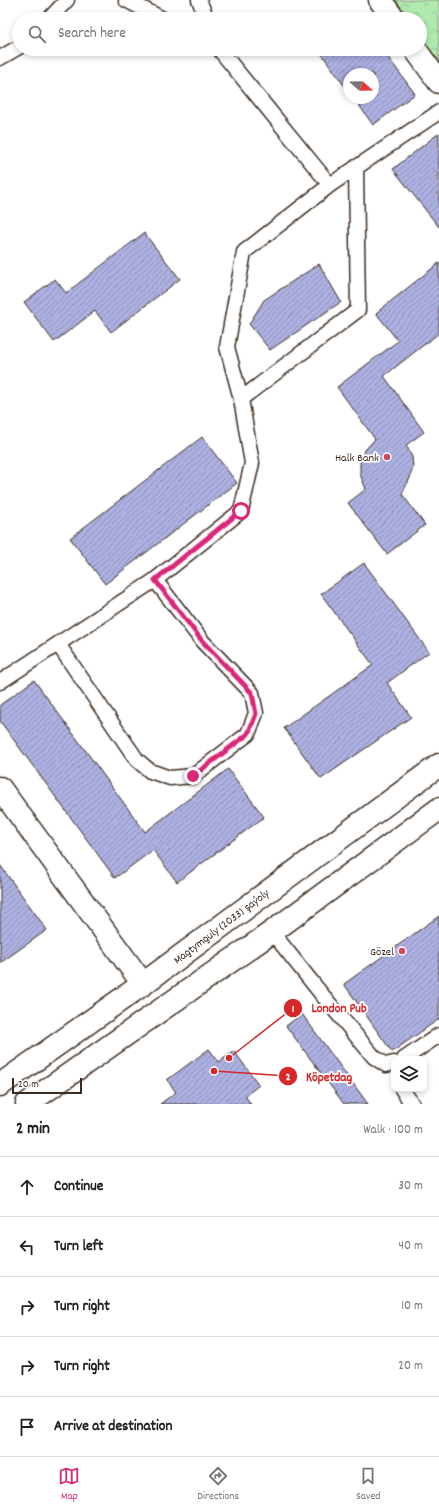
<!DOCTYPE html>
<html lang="en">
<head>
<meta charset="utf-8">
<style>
	:root { --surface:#fff; --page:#f6f6f6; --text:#202124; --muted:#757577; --line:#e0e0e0; --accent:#db2777 }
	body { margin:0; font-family:Dekko,sans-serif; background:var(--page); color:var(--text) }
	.controls { position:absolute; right:12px; bottom:12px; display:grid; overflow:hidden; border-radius:8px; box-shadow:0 2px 6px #0003 }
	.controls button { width:36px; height:36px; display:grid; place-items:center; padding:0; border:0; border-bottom:1px solid var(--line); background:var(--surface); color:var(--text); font:20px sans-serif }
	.compass { position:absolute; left:343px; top:68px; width:36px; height:36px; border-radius:50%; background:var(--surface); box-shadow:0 2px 6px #0003; rotate:110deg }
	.scale { position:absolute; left:12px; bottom:10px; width:70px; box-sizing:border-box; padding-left:4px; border:2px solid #3b2a1e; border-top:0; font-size:11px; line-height:14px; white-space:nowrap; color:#3b2a1e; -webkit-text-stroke:3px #fff; paint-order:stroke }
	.stop { position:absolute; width:12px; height:12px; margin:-9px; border:3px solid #db2777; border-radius:50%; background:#fff }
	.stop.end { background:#db2777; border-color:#fff; box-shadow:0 1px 4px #0008 }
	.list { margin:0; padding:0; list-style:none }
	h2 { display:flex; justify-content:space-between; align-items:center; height:52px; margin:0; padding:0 16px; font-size:17px }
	h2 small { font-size:13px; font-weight:400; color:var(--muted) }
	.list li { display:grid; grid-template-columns:26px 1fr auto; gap:12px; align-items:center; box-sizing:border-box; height:60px; padding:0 16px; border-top:1px solid var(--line) }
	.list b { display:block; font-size:15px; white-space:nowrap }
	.list em { font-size:13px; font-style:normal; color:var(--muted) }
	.icon { flex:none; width:22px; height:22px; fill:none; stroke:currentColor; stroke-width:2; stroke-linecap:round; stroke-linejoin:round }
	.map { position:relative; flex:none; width:439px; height:1104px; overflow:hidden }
	.search { position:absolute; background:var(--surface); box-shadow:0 2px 6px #0003; left:12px; right:12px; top:12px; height:44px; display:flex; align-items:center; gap:10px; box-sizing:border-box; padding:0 14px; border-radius:22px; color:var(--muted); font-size:15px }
	.sheet { height:352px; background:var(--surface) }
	nav { display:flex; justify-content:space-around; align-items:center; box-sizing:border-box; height:56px; border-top:1px solid var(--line); background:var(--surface); font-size:11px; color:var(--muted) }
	nav a { display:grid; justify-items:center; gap:2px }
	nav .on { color:var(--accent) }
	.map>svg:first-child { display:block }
	.park { fill:url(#park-crowns); stroke:#768a66 }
	.building { fill:url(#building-hatch); stroke:#3b2a1e }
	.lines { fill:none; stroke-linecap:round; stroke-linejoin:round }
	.lane-casing { stroke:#3b2a1e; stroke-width:17 }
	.street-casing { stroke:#3b2a1e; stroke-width:25 }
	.secondary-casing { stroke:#3b2a1e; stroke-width:25 }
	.lane { stroke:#fff; stroke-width:14 }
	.street { stroke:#fff; stroke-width:22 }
	.secondary { stroke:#fff; stroke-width:22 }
	.route { stroke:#db2777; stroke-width:5 }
	.poi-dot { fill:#d1495b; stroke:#fff; stroke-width:1.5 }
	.labels { text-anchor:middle; stroke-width:3.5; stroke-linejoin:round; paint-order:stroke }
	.poi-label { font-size:12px; fill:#3b2a1e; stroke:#fff; text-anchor:end }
	.street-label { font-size:12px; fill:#3b2a1e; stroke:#fff }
	.leader { fill:none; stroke:#d62828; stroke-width:1.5 }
	.callout-dot { fill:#d62828; stroke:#fff; stroke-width:1.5 }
	.mark-label { font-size:12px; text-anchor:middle; font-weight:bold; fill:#fff }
	.callout-label { font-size:13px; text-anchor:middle; font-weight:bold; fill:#d62828; stroke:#fff; stroke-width:3.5; stroke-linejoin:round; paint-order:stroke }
</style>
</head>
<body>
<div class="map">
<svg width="439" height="1104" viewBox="0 0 439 1104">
	<defs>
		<pattern id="park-crowns" width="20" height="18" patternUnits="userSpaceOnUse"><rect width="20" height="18" fill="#b0eaaf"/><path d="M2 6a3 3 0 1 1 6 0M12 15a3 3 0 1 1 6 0" fill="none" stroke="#98c996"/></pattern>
		<pattern id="building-hatch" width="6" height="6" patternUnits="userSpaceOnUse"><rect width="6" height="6" fill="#adb1e2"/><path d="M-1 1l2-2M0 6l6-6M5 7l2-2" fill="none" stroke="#8e90b7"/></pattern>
	</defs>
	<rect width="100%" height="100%" fill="#fff"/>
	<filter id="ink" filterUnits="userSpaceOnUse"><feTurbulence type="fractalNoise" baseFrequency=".025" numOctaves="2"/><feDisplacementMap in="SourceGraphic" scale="8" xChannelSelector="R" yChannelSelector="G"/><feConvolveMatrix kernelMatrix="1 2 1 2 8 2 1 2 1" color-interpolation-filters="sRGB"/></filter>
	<g filter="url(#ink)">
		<!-- park -->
		<polygon class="park" points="396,0 439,0 439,64 420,36 420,19 409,19"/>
		<!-- building -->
		<g class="building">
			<polygon points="355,13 360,19 347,19"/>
			<polygon points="318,49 382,49 415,94 373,125 354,98 373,98 373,74 349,74 349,92"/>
			<polygon points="439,133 439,227 393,169"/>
			<polygon points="144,233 180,279 111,332 95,311 54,342 24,302 55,279 66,293"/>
			<polygon points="439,263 439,333 384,376 424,432 406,445 412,457 413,466 410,478 402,494 425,525 387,554 348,503 366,489 360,474 360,462 364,451 375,439 337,387 398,341 376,313"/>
			<polygon points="319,264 341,302 270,350 249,324 264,300"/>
			<polygon points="202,437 237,483 105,584 70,538"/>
			<polygon points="364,563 429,652 387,683 411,717 321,779 284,728 373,665 321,594"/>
			<polygon points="34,680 145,832 228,769 264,817 177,882 153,850 115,878 0,721 0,705"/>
			<polygon points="0,865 47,930 0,963"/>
			<polygon points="439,916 439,1019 392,1052 344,984"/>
			<polygon points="302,1014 368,1104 344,1104 286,1026"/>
			<polygon points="209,1049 219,1062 234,1051 259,1085 245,1096 251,1104 160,1104 176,1092 167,1080"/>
		</g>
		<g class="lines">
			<!-- lane casing -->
			<g class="lane-casing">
				<g id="lane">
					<polyline points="126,0 163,19"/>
					<polyline points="199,0 207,19"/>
					<polyline points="49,19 67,0"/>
					<polyline points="219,49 330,185 439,112"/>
					<polyline points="0,58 19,47"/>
					<polyline points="241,399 358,310 356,167"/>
					<polyline points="58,644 137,760 150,771 170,778 193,776 248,734 256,713 252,693 203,642 155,580"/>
					<polyline points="0,682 155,580 241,511 252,463 241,399 227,347 244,252 330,185"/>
					<polyline points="272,932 323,996 374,1057 386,1065 394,1063"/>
					<polyline points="404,1059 439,1035"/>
					<polyline points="402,1089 412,1104"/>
				</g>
			</g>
			<!-- street casing -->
			<g class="street-casing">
				<polyline id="street" points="0,788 143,984"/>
			</g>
			<!-- secondary casing -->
			<g class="secondary-casing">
				<g id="secondary">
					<polyline points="380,0 394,19"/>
					<polyline points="415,49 439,82"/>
					<polyline points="0,1085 143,984 439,765"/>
					<polyline points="27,1104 272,932 439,809"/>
				</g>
			</g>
			<!-- lane -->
			<use href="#lane" class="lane"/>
			<!-- street -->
			<use href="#street" class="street"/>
			<!-- secondary -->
			<use href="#secondary" class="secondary"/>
		</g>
	</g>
	<g class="lines" filter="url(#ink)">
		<!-- route -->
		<polyline class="route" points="193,776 248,734 256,714 252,693 203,642 155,580 241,511"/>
	</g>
	<!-- markers -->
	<g class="poi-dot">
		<circle cx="387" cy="457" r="4"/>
		<circle cx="402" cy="951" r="4"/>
	</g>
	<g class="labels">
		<!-- poi labels -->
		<g class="poi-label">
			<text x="379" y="461">Halk Bank</text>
			<text x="394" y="955">Gözel</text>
		</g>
		<!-- street labels -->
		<g class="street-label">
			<text transform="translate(221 926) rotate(-37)" y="4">Magtymguly (2033) şaýoly</text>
		</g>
	</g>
	<!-- callouts -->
	<path class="leader" d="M229 1058L293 1008M214 1071L288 1076"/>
	<g class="callout-dot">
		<circle cx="229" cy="1058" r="4"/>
		<circle cx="214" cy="1071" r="4"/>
		<circle cx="293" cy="1008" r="10"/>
		<circle cx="288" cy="1076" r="10"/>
	</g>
	<g class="mark-label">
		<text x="293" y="1012">1</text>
		<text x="288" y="1080">2</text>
	</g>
	<g class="callout-label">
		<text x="339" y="1012">London Pub</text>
		<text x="329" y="1081">Köpetdag</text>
	</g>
</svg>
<div class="controls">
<button><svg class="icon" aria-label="layers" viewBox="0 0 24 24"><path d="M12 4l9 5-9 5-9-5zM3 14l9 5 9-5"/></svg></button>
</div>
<svg class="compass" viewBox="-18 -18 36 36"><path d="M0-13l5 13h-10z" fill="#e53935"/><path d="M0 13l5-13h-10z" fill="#757577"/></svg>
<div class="scale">20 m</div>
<div class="stop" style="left:241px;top:511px"></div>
<div class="stop end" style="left:193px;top:776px"></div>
<div class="search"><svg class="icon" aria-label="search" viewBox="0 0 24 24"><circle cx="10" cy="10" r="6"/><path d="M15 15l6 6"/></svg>Search here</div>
</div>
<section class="sheet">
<h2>2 min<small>Walk · 100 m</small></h2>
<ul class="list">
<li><svg class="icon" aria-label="ahead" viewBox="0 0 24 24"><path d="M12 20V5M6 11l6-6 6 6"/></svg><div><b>Continue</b></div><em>30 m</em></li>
<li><svg class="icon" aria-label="left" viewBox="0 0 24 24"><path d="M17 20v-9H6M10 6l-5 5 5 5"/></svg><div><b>Turn left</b></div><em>40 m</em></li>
<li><svg class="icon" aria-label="right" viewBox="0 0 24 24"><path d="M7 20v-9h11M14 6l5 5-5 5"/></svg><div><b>Turn right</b></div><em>10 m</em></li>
<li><svg class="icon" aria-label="right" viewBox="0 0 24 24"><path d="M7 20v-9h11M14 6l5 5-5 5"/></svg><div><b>Turn right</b></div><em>20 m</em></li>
<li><svg class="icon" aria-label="arrive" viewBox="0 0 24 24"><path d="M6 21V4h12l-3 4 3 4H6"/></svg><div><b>Arrive at destination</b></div></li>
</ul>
</section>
<nav>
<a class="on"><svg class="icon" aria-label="map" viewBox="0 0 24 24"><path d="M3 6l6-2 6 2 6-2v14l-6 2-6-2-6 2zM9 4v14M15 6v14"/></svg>Map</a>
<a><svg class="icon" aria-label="directions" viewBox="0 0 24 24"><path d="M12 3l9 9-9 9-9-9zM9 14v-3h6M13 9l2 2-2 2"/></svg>Directions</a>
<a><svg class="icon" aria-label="saved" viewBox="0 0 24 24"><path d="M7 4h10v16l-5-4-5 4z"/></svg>Saved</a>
</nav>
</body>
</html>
